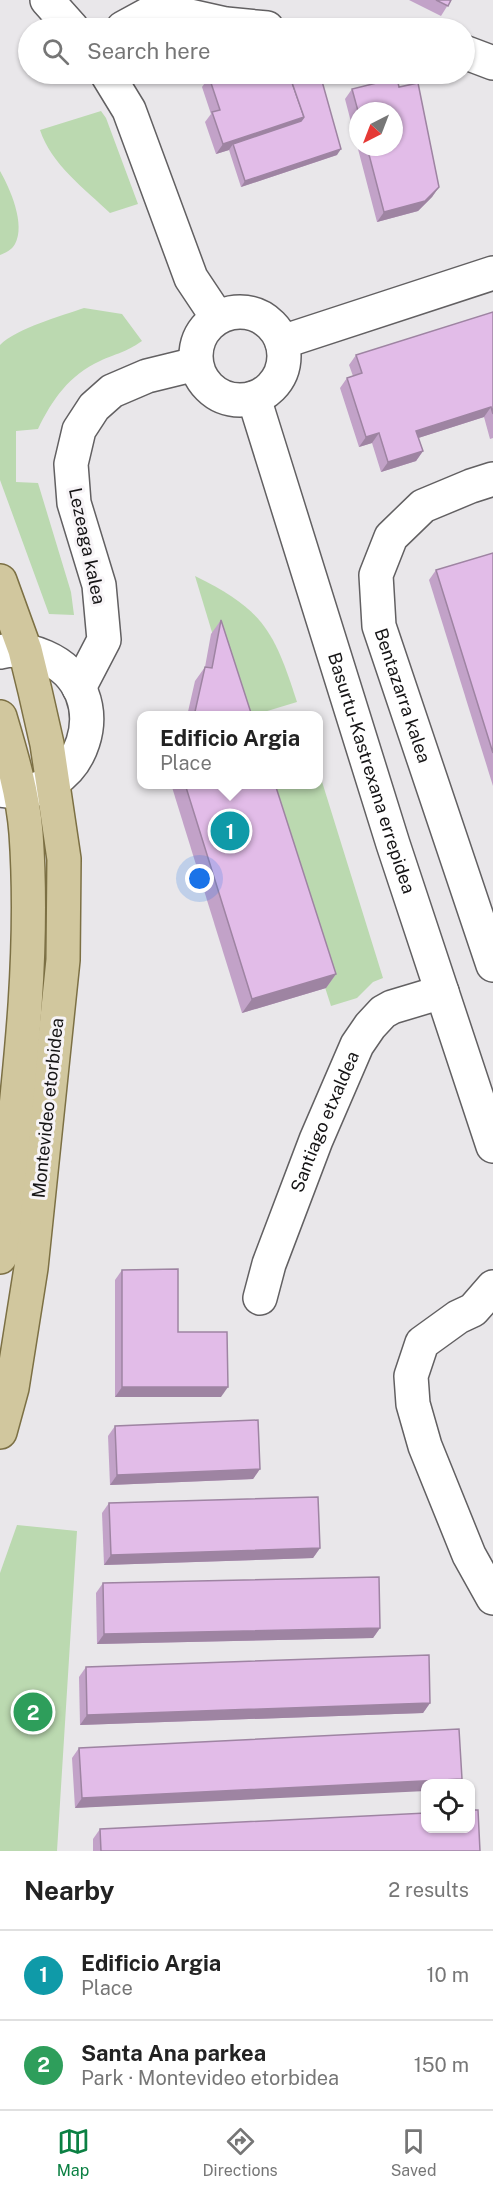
<!DOCTYPE html>
<html lang="en">
<head>
<meta charset="utf-8">
<style>
	:root { --surface:#fff; --page:#f2f2f2; --text:#222; --muted:#767676; --line:#e0e0e0; --accent:#0b8043 }
	body { margin:0; font-family:"Public Sans",sans-serif; background:var(--page); color:var(--text) }
	.controls { position:absolute; right:18px; bottom:18px; display:grid; overflow:hidden; border-radius:12px; box-shadow:0 2px 4px #0004 }
	.controls button { width:54px; height:54px; display:grid; place-items:center; padding:0; border:0; border-bottom:2px solid var(--line); background:var(--surface); color:var(--text); font:30px sans-serif }
	.compass { position:absolute; left:349px; top:102px; width:54px; height:54px; border-radius:50%; background:var(--surface); box-shadow:0 2px 4px #0004; rotate:222deg }
	.you { position:absolute; left:200px; top:879px; width:21px; height:21px; margin:-15px; border:4px solid #fff; border-radius:50%; background:#1a73e8; box-shadow:0 0 0 9px #1a73e833 }
	.badge { display:grid; place-items:center; width:39px; height:39px; border-radius:50%; background:var(--accent); color:#fff; font-size:20px; font-weight:700 }
	.pin { position:absolute; translate:-50% -50%; border:3px solid #fff; box-shadow:0 2px 6px #0006 }
	.popup { position:absolute; left:137px; top:711px; width:186px; height:78px; box-sizing:border-box; display:grid; place-content:center; border-radius:12px; background:var(--surface); filter:drop-shadow(0 2px 4px #0005); font-size:20px; white-space:nowrap; color:var(--muted) }
	.popup b { font-size:22px; color:var(--text) }
	.popup::after { content:''; position:absolute; left:50%; top:100%; margin-left:-12px; border:12px solid transparent; border-top-color:var(--surface) }
	.list { margin:0; padding:0; list-style:none }
	h2 { display:flex; justify-content:space-between; align-items:center; height:78px; margin:0; padding:0 24px; font-size:26px }
	h2 small { font-size:20px; font-weight:400; color:var(--muted) }
	.list li { display:grid; grid-template-columns:39px 1fr auto; gap:18px; align-items:center; box-sizing:border-box; height:90px; padding:0 24px; border-top:2px solid var(--line) }
	.list b { display:block; font-size:22px; white-space:nowrap }
	.list p { margin:0; font-size:20px; white-space:nowrap; color:var(--muted) }
	.list em { font-size:20px; font-style:normal; color:var(--muted) }
	.icon { flex:none; width:33px; height:33px; fill:none; stroke:currentColor; stroke-width:2; stroke-linecap:round; stroke-linejoin:round }
	.map { position:relative; flex:none; width:493px; height:1851px; overflow:hidden }
	.search { position:absolute; background:var(--surface); box-shadow:0 2px 4px #0004; left:18px; right:18px; top:18px; height:66px; display:flex; align-items:center; gap:15px; box-sizing:border-box; padding:0 21px; border-radius:33px; color:var(--muted); font-size:22px }
	.sheet { height:258px; background:var(--surface) }
	nav { display:flex; justify-content:space-around; align-items:center; box-sizing:border-box; height:84px; border-top:2px solid var(--line); background:var(--surface); font-size:16px; color:var(--muted) }
	nav a { display:grid; justify-items:center; gap:3px }
	nav .on { color:var(--accent) }
	.map>svg:first-child { display:block }
	.green { fill:#bbd9b0 }
	.lines { fill:none; stroke-linecap:round; stroke-linejoin:round }
	.minor-casing { stroke:#626062; stroke-width:36 }
	.major-casing { stroke:#7c7044; stroke-width:36 }
	.minor { stroke:#fff; stroke-width:33 }
	.major { stroke:#d1c79e; stroke-width:33 }
	.wall { fill:#c2a2c8; fill-rule:evenodd }
	.shaded-wall { fill:#9e84a2 }
	.building { fill:#e2bce8; stroke:#9e84a2; stroke-width:1.5 }
	.labels { text-anchor:middle; stroke-width:6; stroke-linejoin:round; paint-order:stroke }
	.street-label { font-size:18px; fill:#151415; stroke:#f7f4f7 }
</style>
</head>
<body>
<div class="map">
<svg width="493" height="1851" viewBox="0 0 493 1851">
	<rect width="100%" height="100%" fill="#e9e7ea"/>
	<!-- green -->
	<g class="green">
		<path d="M 101,111 L 106,118 L 138,204 L 110,213 C 85,189 51,164 40,130 Z"/>
		<path d="M 0,171 C 10,188 26,225 15,244 C 12,250 5,253 0,255 Z"/>
		<path d="M 84,308 L 122,314 L 142,341 C 125,353 117,353 100,361 C 69,375 52,400 38,429 L 16,431 L 16,482 L 38,483 L 71,592 L 74,615 L 49,614 L 0,480 L 0,345 C 17,328 61,316 84,308 Z"/>
		<path d="M 195,576 C 264,610 274,631 297,702 L 254,715 L 237,715 Z"/>
		<polygon points="319,772 383,978 373,982 357,998 331,1006 260,785 318,784"/>
		<polygon points="17,1525 77,1531 57,1851 0,1851 0,1573"/>
	</g>
	<g class="lines">
		<!-- minor casing -->
		<g class="minor-casing">
			<g id="minor">
				<polyline points="47,0 72,28"/>
				<polyline points="123,28 158,9 226,24 267,28"/>
				<polyline points="464,52 493,63"/>
				<polyline points="107,74 129,110 191,278 217,317"/>
				<circle cx="240" cy="356" r="44"/>
				<polyline points="282,342 493,273"/>
				<path id="s1" d="M 254,398 L 393,844 L 493,1146"/>
				<path id="s2" d="M 493,479 L 471,486 L 423,506 L 391,537 L 376,575 L 379,626 L 493,965"/>
				<path d="M 0,652 C 15,648 31,651 45,657 C 121,690 85,807 0,790"/>
				<polyline points="79,688 104,640 99,585 74,503 71,464 79,430 94,407 112,391 147,376 196,364"/>
				<polyline points="493,1287 473,1310 458,1317 422,1343 411,1376 413,1404 425,1446 469,1555 493,1598"/>
				<path id="s3" d="M 260,1298 L 269,1264 L 316,1140 L 357,1045 L 370,1026 L 383,1012 L 392,1007 L 442,992"/>
			</g>
		</g>
		<!-- major casing -->
		<g class="major-casing">
			<g id="major">
				<polyline points="0,581 25,650 35,691 47,744 64,859 63,960 31,1268 12,1388 0,1432"/>
				<path d="M 0,717 C 11,754 23,794 26,833 C 36,974 14,1116 0,1257"/>
			</g>
		</g>
		<!-- minor -->
		<use href="#minor" class="minor"/>
		<!-- major -->
		<use href="#major" class="major"/>
	</g>
	<!-- wall -->
	<g class="wall">
		<polygon points="409,0 451,0 441,16"/>
		<polygon points="209,77 337,155 241,187 229,150 216,154 205,122 211,114 202,87"/>
		<path d="M 399,87 L 439,187 L 432,197 L 418,211 L 377,222 L 345,99 L 352,89 ZM 358,111 L 394,147 L 358,147 Z"/>
		<polygon points="493,312 493,438 490,439 484,417 418,438 423,451 416,461 381,472 372,443 359,447 340,388 347,378 353,376 349,365 356,355"/>
		<polygon points="493,553 493,786 429,580 436,570"/>
		<polygon points="221,620 252,716 187,716 195,681 205,667 211,634"/>
		<polygon points="171,784 275,784 336,974 326,988 242,1013"/>
		<polygon points="122,1270 178,1332 221,1397 115,1397 115,1280"/>
		<polygon points="115,1426 260,1469 253,1479 110,1485 108,1436"/>
		<polygon points="109,1503 320,1548 313,1558 104,1565 102,1513"/>
		<polygon points="103,1583 380,1628 373,1638 97,1644 96,1593"/>
		<polygon points="86,1667 430,1703 423,1713 80,1725 79,1677"/>
		<polygon points="79,1748 462,1779 459,1784 426,1784 75,1808 72,1758"/>
		<polygon points="100,1829 480,1851 93,1851 93,1839"/>
	</g>
	<!-- shaded-wall -->
	<g class="shaded-wall">
		<polygon points="304,117 297,127 233,144 229,150 216,154 223,144"/>
		<polygon points="341,149 337,155 241,187 245,181"/>
		<polygon points="439,187 432,197 418,211 377,222 384,212"/>
		<polygon points="491,407 484,417 409,441 416,431"/>
		<polygon points="379,433 372,443 359,447 366,437"/>
		<polygon points="423,451 416,461 381,472 388,462"/>
		<polygon points="336,974 326,988 242,1013 252,999"/>
		<polygon points="122,1387 228,1387 221,1397 115,1397"/>
		<polygon points="260,1469 253,1479 110,1485 117,1475"/>
		<polygon points="320,1548 313,1558 104,1565 111,1555"/>
		<polygon points="380,1628 373,1638 97,1644 104,1634"/>
		<polygon points="430,1703 423,1713 80,1725 87,1715"/>
		<polygon points="462,1779 459,1784 426,1784 426,1791 75,1808 82,1798"/>
	</g>
	<!-- building -->
	<g class="building">
		<polygon points="436,0 451,0 448,6"/>
		<polygon points="219,74 289,74 304,117 223,144 212,112 220,110 209,77"/>
		<polygon points="289,74 320,74 341,149 245,181 233,144 301,121 304,117"/>
		<polygon points="397,78 399,87 418,83 439,187 425,201 384,212 367,147 394,147 394,111 358,111 352,89"/>
		<polygon points="493,312 493,414 491,407 416,431 423,451 388,462 379,433 366,437 347,378 362,373 356,355"/>
		<polygon points="493,553 493,753 436,570"/>
		<polygon points="221,620 252,716 194,716 205,667 212,668"/>
		<polygon points="185,784 275,784 336,974 252,999"/>
		<polygon points="178,1269 178,1332 227,1332 228,1387 122,1387 122,1270"/>
		<polygon points="258,1420 260,1469 117,1475 115,1426"/>
		<polygon points="318,1497 320,1548 111,1555 109,1503"/>
		<polygon points="379,1577 380,1628 104,1634 103,1583"/>
		<polygon points="429,1655 430,1703 87,1715 86,1667"/>
		<polygon points="459,1729 462,1779 82,1798 79,1748"/>
		<polygon points="471,1810 478,1810 480,1851 101,1851 100,1829 426,1813 426,1828 471,1828"/>
	</g>
	<g class="labels">
		<!-- street labels -->
		<g class="street-label">
			<text transform="translate(87 546) rotate(78)" y="6">Lezeaga kalea</text>
			<text dy="6" stroke="none"><textPath href="#s2" startOffset="285">Bentazarra kalea</textPath></text>
			<text dy="6" stroke="none"><textPath href="#s1" startOffset="393">Basurtu-Kastrexana errepidea</textPath></text>
			<text transform="translate(48 1108) rotate(-84)" y="6">Montevideo etorbidea</text>
			<text dy="6" stroke="none"><textPath href="#s3" startOffset="188">Santiago etxaldea</textPath></text>
		</g>
	</g>
</svg>
<div class="controls">
<button><svg class="icon" aria-label="locate" viewBox="0 0 24 24"><circle cx="12" cy="12" r="6"/><path d="M12 2v4M12 18v4M2 12h4M18 12h4"/></svg></button>
</div>
<svg class="compass" viewBox="-18 -18 36 36"><path d="M0-13l5 13h-10z" fill="#e53935"/><path d="M0 13l5-13h-10z" fill="#767676"/></svg>
<div class="you"></div>
<div class="pin badge" style="left:230px;top:831px;background:#0f9aa8">1</div>
<div class="popup"><b>Edificio Argia</b>Place</div>
<div class="pin badge" style="left:33px;top:1712px;background:#2e9e5b">2</div>
<div class="search"><svg class="icon" aria-label="search" viewBox="0 0 24 24"><circle cx="10" cy="10" r="6"/><path d="M15 15l6 6"/></svg>Search here</div>
</div>
<section class="sheet">
<h2>Nearby<small>2 results</small></h2>
<ul class="list">
<li><span class="badge" style="background:#0f9aa8">1</span><div><b>Edificio Argia</b><p>Place</p></div><em>10 m</em></li>
<li><span class="badge" style="background:#2e9e5b">2</span><div><b>Santa Ana parkea</b><p>Park · Montevideo etorbidea</p></div><em>150 m</em></li>
</ul>
</section>
<nav>
<a class="on"><svg class="icon" aria-label="map" viewBox="0 0 24 24"><path d="M3 6l6-2 6 2 6-2v14l-6 2-6-2-6 2zM9 4v14M15 6v14"/></svg>Map</a>
<a><svg class="icon" aria-label="directions" viewBox="0 0 24 24"><path d="M12 3l9 9-9 9-9-9zM9 14v-3h6M13 9l2 2-2 2"/></svg>Directions</a>
<a><svg class="icon" aria-label="saved" viewBox="0 0 24 24"><path d="M7 4h10v16l-5-4-5 4z"/></svg>Saved</a>
</nav>
</body>
</html>
